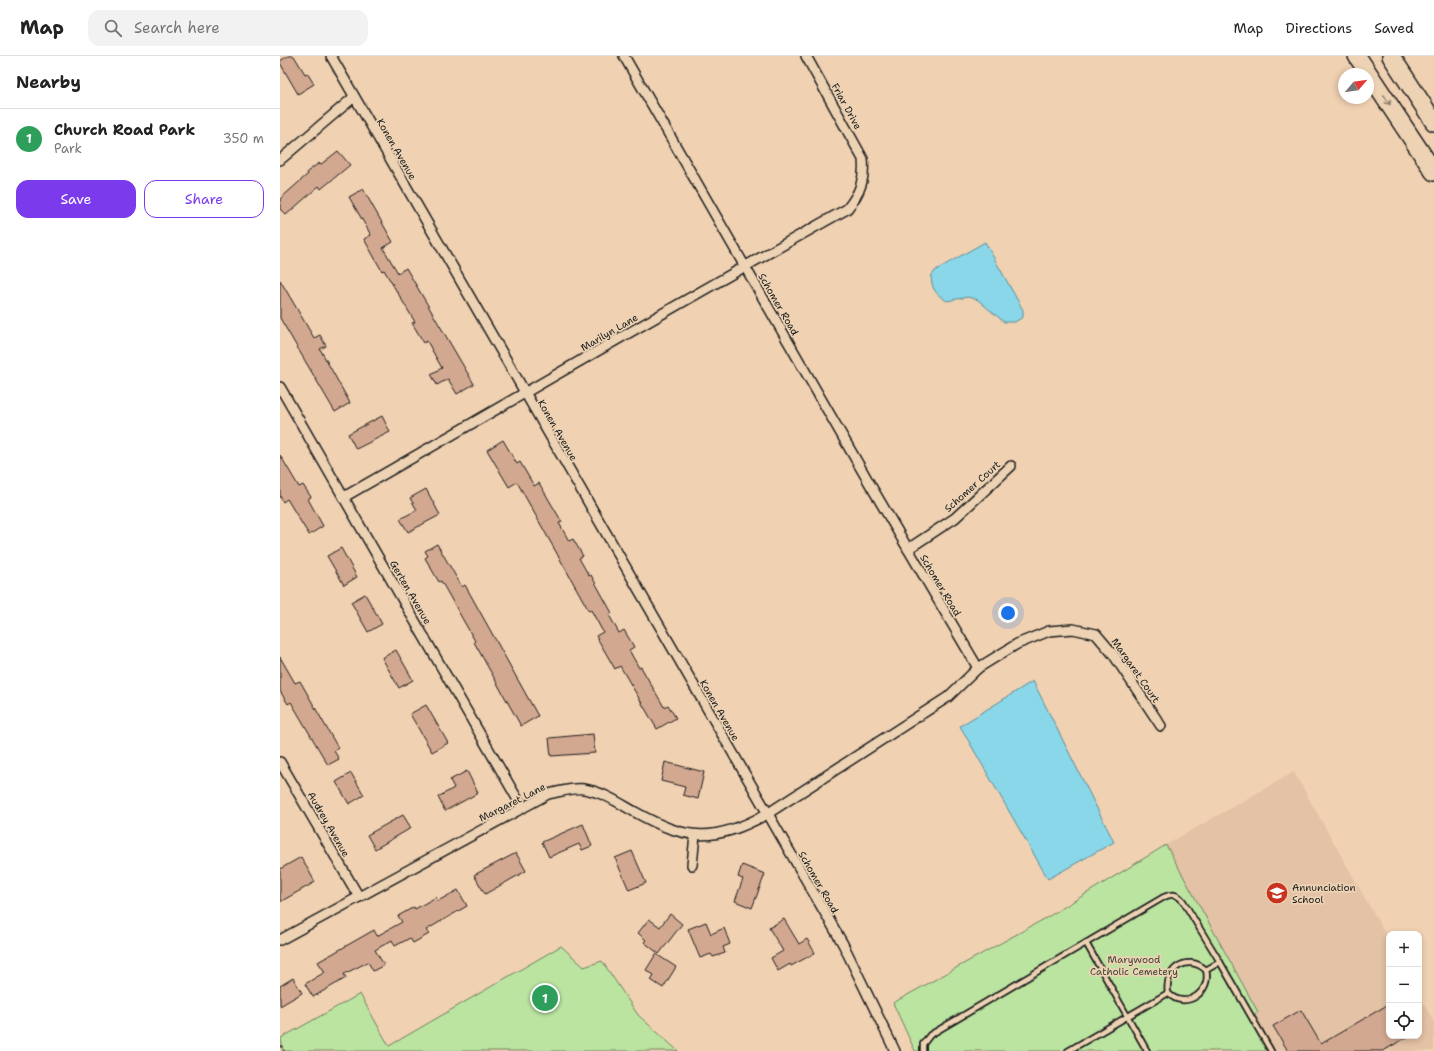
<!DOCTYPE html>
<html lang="en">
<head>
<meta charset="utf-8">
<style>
	:root { --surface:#fff; --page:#f2f2f2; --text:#222; --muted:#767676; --line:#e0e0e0; --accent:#7c3aed }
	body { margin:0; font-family:"Shantell Sans",sans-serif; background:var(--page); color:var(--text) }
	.controls { position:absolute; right:12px; bottom:12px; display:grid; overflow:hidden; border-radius:8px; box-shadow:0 2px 6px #0003 }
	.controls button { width:36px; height:36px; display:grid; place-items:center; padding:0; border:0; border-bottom:1px solid var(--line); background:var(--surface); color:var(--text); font:20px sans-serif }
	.compass { position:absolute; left:1058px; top:12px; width:36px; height:36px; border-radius:50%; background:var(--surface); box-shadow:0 2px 6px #0003; rotate:61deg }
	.you { position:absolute; left:728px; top:557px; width:14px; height:14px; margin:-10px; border:3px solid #fff; border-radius:50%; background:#1a73e8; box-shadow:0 0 0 6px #1a73e833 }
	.badge { display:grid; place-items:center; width:26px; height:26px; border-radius:50%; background:var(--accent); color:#fff; font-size:13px; font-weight:700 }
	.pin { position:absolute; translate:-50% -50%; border:2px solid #fff; box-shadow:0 1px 4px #0006 }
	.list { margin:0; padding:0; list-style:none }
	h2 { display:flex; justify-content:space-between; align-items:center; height:52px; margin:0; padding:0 16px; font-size:17px }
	h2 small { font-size:13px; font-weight:400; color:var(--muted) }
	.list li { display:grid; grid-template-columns:26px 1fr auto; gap:12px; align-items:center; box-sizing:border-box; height:60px; padding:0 16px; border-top:1px solid var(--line) }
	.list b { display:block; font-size:15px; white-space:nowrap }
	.list p { margin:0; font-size:13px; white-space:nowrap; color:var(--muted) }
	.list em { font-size:13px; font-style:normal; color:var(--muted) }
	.actions { display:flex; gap:8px; padding:12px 16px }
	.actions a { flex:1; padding:9px 0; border:1px solid var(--accent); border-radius:12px; text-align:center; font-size:14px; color:var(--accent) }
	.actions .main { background:var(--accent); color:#fff }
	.icon { flex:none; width:22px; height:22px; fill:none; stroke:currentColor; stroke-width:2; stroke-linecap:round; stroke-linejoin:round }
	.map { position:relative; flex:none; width:1154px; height:995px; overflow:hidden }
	header { display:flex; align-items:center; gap:24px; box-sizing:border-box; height:56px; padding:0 20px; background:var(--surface); border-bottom:1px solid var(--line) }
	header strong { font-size:19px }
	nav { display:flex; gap:22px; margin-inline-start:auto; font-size:14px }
	.search { width:280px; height:36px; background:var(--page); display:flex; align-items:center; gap:10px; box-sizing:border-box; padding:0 14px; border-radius:12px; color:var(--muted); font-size:15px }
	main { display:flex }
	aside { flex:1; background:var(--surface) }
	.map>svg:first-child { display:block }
	.built { fill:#e3c2a5 }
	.green { fill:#bbe4a1; stroke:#6c805e }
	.water { fill:#89d7e8; stroke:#5d8c96 }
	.building { fill:#d2a891; stroke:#1c1c1c }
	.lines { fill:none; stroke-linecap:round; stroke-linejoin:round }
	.lane-casing { stroke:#1c1c1c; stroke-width:8 }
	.street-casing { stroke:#1c1c1c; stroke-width:12 }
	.highway-casing { stroke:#1c1c1c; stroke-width:20 }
	.path { stroke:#1c1c1c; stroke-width:2; stroke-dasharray:3 3; stroke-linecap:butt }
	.lane { stroke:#edd3b4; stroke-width:4.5 }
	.street { stroke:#edd3b4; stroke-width:9 }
	.highway { stroke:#edd3b4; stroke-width:17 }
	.oneway { stroke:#8f8170 }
	.labels { text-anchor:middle; stroke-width:3.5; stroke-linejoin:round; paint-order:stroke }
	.street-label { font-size:10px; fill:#1c1c1c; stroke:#edd3b4 }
	.poi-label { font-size:10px; fill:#1c1c1c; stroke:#edd3b4; text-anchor:start }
	.park-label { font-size:10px; fill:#3c4437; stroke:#edd3b4 }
</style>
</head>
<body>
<header>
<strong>Map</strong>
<div class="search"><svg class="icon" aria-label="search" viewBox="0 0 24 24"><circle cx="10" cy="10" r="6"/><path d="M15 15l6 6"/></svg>Search here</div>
<nav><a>Map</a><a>Directions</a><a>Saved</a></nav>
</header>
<main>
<aside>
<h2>Nearby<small></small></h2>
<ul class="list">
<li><span class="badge" style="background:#2e9e5b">1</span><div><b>Church Road Park</b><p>Park</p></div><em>350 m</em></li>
</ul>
<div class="actions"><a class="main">Save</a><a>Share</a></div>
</aside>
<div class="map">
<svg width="1154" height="995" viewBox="0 0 1154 995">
	<rect width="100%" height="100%" fill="#f0d1b2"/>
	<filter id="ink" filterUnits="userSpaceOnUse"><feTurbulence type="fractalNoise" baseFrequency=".025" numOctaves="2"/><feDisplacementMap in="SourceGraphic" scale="8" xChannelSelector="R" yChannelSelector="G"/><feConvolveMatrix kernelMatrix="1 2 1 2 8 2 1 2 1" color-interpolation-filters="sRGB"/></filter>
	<g filter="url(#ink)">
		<!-- built -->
		<polygon class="built" points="1014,716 1109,885 1109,980 1139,980 1139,939 1154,966 1154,995 987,995 968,961 978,956 886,789"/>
		<!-- green -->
		<g class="green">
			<polygon points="886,789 978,956 968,961 987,995 635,995 613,947 766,862"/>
			<polygon points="281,890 304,911 322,905 358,959 398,995 3,995 1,982 80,938 109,990"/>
		</g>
		<!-- water -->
		<g class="water">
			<path d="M 705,186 L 743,254 L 743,261 L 735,266 L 724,266 L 698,244 L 688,241 L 667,245 C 655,237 652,234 651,220 L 656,214 Z"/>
			<polygon points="753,625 834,786 768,823 680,670"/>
		</g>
		<!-- building -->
		<g class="building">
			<polygon points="8,0 14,0 25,18 27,17 34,28 18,38 0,7 0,5"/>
			<polygon points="58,95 70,109 41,133 39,130 6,159 0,153 0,143 28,118 27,116 39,107 40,109"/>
			<polygon points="83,133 113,186 103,192 118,217 126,212 194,328 177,338 168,323 157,329 151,318 162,312 158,305 147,285 144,287 132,267 135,266 104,214 102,215 84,183 91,179 69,141"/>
			<polygon points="0,224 34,282 40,279 46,290 40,293 70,347 55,356 0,262"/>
			<polygon points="102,360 110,376 76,393 68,378"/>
			<polygon points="223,384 237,408 240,406 254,430 259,427 282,466 279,467 289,485 293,483 303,500 299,502 309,520 311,519 332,557 329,559 339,577 344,574 354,591 349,594 359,612 361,611 384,651 388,649 396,662 377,673 340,610 335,613 316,580 323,576 311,554 309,555 237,426 229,431 207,394"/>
			<polygon points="0,399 19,431 23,429 31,441 28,443 43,470 29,479 7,443 3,446 0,440"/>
			<polygon points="146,433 160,459 128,476 120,463 137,454 130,442"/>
			<polygon points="157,488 182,531 185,529 258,660 241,670 194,586 195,585 161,525 159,526 145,502 148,500 145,495"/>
			<polygon points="61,492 77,521 64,529 47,500"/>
			<polygon points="85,538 102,568 88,576 71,546"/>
			<polygon points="116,594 133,624 119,632 102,602"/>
			<polygon points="0,601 15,627 20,625 58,692 54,695 59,703 48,709 11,646 8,648 0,635"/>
			<polygon points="146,649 168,687 152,696 130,658"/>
			<polygon points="313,678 315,697 271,700 269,682"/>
			<polygon points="385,706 424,716 418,743 403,739 405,731 381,725"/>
			<polygon points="187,715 198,737 165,755 158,741 174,732 170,724"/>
			<polygon points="71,717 84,739 69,748 56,726"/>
			<polygon points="123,759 131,772 95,793 87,779"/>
			<polygon points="303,768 312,790 302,794 299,788 269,801 262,786"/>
			<polygon points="352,795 366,827 349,834 335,802"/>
			<polygon points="236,797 246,815 205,838 194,819"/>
			<polygon points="21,801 35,826 0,846 0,813"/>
			<polygon points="462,809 485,818 472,852 455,845 463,823 458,821"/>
			<polygon points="178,834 187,850 146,874 149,878 133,887 130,882 115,890 112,884 95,894 104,909 93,915 88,906 64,918 66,922 33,941 25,928 45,916 38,906 94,874 97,880 122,866 118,860 134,851 135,853 156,841 158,845"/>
			<polygon points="390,858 402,868 379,898 364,886 366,884 358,877 369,863 380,871"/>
			<polygon points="504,863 519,888 527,883 535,897 511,910 510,908 498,915 491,902 503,895 489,872"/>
			<polygon points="426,866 431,878 444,872 450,888 443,891 445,897 433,901 431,898 420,902 408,873"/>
			<polygon points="376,898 396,911 383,932 371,924 374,919 366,914"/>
			<polygon points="13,922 22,937 0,950 0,930"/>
			<polygon points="1109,948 1109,980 1129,980 1103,995 1008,995 993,970 1021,954 1041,988"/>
		</g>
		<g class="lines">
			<!-- lane casing -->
			<g class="lane-casing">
				<g id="lane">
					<polyline points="806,887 867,995"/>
					<path d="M 888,937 C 905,955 932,936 926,914"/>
					<path d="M 643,995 L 643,988 L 650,979 L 884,841 C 892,837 897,838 903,845 L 940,906 L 991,995"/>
					<path d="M 788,995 L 888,937 C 884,913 907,897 926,914 L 940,906"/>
				</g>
			</g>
			<!-- street casing -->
			<g class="street-casing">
				<g id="street">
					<polyline points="51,0 563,888 615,995"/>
					<polyline points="344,0 591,430 698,612"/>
					<polyline points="0,104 74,41"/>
					<polyline points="0,331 242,751"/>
					<path d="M 64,441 C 232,345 398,247 567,153 C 580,137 585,124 583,103 L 526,0"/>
					<polyline points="628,493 675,462 731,410"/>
					<polyline points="0,706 79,841"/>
					<polyline points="412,809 415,779"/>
					<path d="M 0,884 L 268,738 C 280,736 293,731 304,733 C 323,736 339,747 355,756 C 407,785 434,787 487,758 L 668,641 L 698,612 L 737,588 L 769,575 L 793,573 L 816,578 L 833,598 L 881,670"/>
				</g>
			</g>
			<!-- highway casing -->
			<g class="highway-casing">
				<g id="highway">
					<polyline points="1077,0 1154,116"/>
					<polyline points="1111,0 1154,66"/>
				</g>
			</g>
			<!-- path -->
			<polyline class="path" points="0,989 4,995"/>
			<!-- lane -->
			<use href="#lane" class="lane"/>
			<!-- street -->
			<use href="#street" class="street"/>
			<!-- highway -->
			<use href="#highway" class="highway"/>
		</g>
		<!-- one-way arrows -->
		<defs><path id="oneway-shaft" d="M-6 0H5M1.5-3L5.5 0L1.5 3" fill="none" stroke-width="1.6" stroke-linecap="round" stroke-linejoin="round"/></defs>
		<use class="oneway" href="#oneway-shaft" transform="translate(1107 44) rotate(57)"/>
	</g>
	<!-- icons -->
	<defs>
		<g id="school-disc" transform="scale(1.15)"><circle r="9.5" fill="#c8321e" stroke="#edd3b4"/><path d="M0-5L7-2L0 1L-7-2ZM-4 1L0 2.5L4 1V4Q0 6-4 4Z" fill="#fff"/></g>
	</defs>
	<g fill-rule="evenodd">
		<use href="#school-disc" x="997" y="837"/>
	</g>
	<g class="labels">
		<!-- street labels -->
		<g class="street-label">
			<text transform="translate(567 50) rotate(61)" y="4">Friar Drive</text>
			<text transform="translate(117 93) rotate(60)" y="4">Konen Avenue</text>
			<text transform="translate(499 248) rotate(60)" y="4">Schomer Road</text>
			<text transform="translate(329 276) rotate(-30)" y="4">Marilyn Lane</text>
			<text transform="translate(278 374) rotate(60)" y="4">Konen Avenue</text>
			<text transform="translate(692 430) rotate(-42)" y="4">Schomer Court</text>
			<text transform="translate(661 529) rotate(59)" y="4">Schomer Road</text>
			<text transform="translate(131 536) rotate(60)" y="4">Gerten Avenue</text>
			<text transform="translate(856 614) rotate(55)" y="4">Margaret Court</text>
			<text transform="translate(440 654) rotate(60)" y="4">Konen Avenue</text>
			<text transform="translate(232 746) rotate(-27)" y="4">Margaret Lane</text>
			<text transform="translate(49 768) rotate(60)" y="4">Audrey Avenue</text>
			<text transform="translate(539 826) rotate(60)" y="4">Schomer Road</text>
		</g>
		<!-- poi labels -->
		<g class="poi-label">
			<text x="1012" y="835">Annunciation<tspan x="1012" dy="12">School</tspan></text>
		</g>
		<!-- park labels -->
		<g class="park-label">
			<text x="854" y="907">Marywood<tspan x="854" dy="12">Catholic Cemetery</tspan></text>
		</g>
	</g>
</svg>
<div class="controls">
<button>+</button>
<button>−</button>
<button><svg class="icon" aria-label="locate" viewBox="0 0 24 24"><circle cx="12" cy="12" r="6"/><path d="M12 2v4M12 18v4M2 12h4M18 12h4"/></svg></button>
</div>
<svg class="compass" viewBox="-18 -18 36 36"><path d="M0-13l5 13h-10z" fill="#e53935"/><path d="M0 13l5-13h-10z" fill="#767676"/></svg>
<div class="you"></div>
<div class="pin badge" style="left:265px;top:942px;background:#2e9e5b">1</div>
</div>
</main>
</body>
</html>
